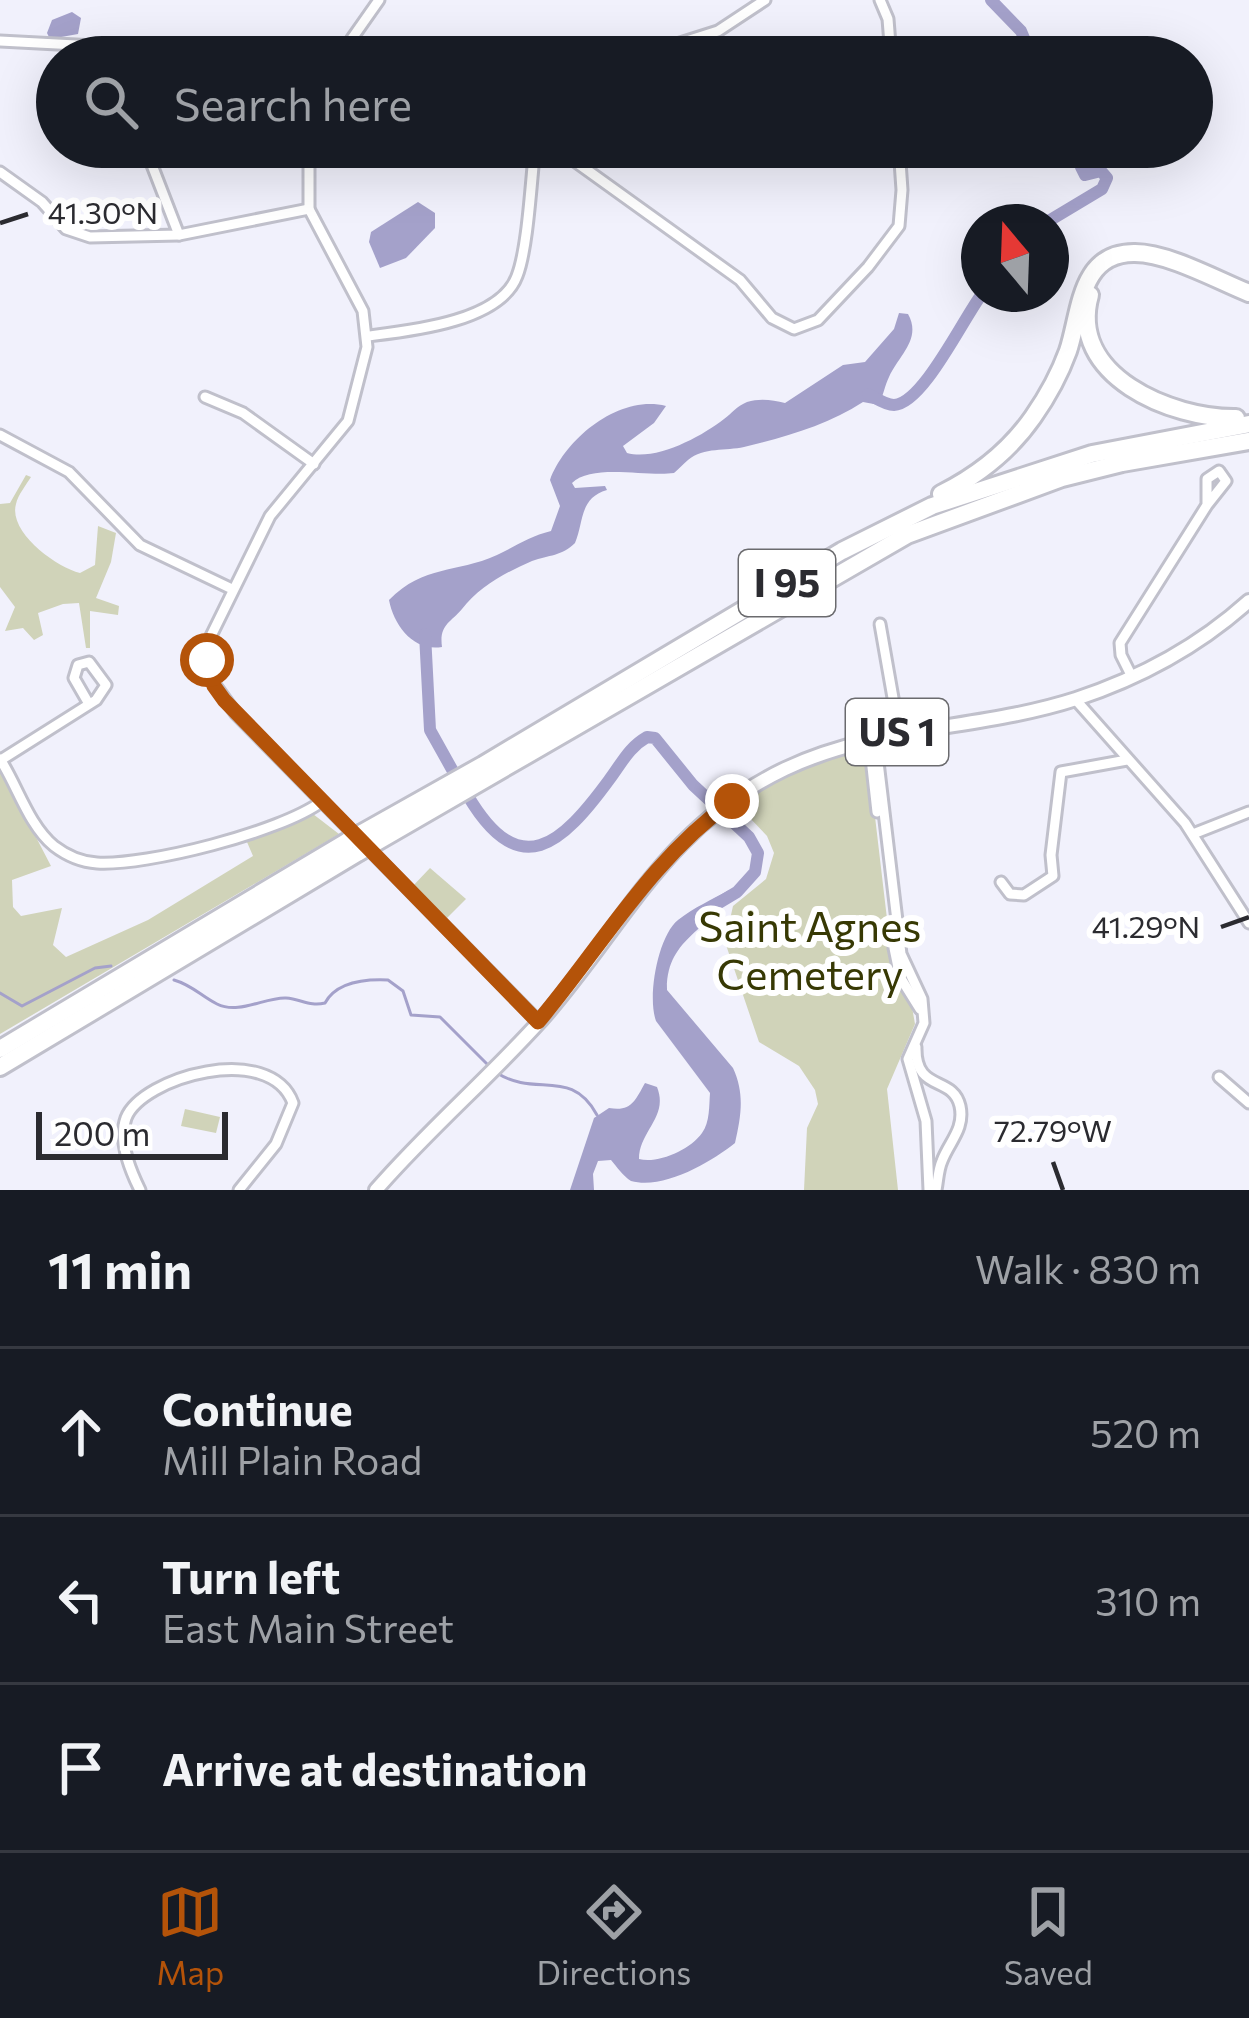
<!DOCTYPE html>
<html lang="en">
<head>
<meta charset="utf-8">
<style>
	:root { --surface:#171b24; --page:#242831; --text:#f1f3f6; --muted:#9ea1a6; --line:#363941; --accent:#b45309 }
	body { margin:0; font-family:Commissioner,sans-serif; background:var(--page); color:var(--text) }
	.compass { position:absolute; left:961px; top:204px; width:108px; height:108px; border-radius:50%; background:var(--surface); box-shadow:0 12px 48px #0002; rotate:341deg }
	.scale { position:absolute; left:36px; bottom:30px; width:192px; box-sizing:border-box; padding-left:12px; border:6px solid #2b2b30; border-top:0; font-size:33px; line-height:42px; white-space:nowrap; color:#2b2b30; -webkit-text-stroke:9px #fff; paint-order:stroke }
	.stop { position:absolute; width:36px; height:36px; margin:-27px; border:9px solid #b45309; border-radius:50%; background:#fff }
	.stop.end { background:#b45309; border-color:#fff; box-shadow:0 3px 12px #0008 }
	.list { margin:0; padding:0; list-style:none }
	h2 { display:flex; justify-content:space-between; align-items:center; height:156px; margin:0; padding:0 48px; font-size:51px }
	h2 small { font-size:39px; font-weight:400; color:var(--muted) }
	.list li { display:grid; grid-template-columns:78px 1fr auto; gap:36px; align-items:center; box-sizing:border-box; height:168px; padding:0 48px; border-top:3px solid var(--line) }
	.list b { display:block; font-size:45px; white-space:nowrap }
	.list p { margin:0; font-size:39px; white-space:nowrap; color:var(--muted) }
	.list em { font-size:39px; font-style:normal; color:var(--muted) }
	.icon { flex:none; width:66px; height:66px; fill:none; stroke:currentColor; stroke-width:2; stroke-linecap:round; stroke-linejoin:round }
	.map { position:relative; flex:none; width:1249px; height:1190px; overflow:hidden }
	.search { position:absolute; background:var(--surface); box-shadow:0 12px 48px #0002; left:36px; right:36px; top:36px; height:132px; display:flex; align-items:center; gap:30px; box-sizing:border-box; padding:0 42px; border-radius:66px; color:var(--muted); font-size:45px }
	.sheet { height:660px; background:var(--surface) }
	nav { display:flex; justify-content:space-around; align-items:center; box-sizing:border-box; height:168px; border-top:3px solid var(--line); background:var(--surface); font-size:33px; color:var(--muted) }
	nav a { display:grid; justify-items:center; gap:6px }
	nav .on { color:var(--accent) }
	.map>svg:first-child { display:block }
	.green { fill:#d0d3b9 }
	.water { fill:#a4a1ca }
	.lines { fill:none; stroke-linecap:round; stroke-linejoin:round }
	.stream { stroke:#a4a1ca; stroke-width:3 }
	.river { stroke:#a4a1ca; stroke-width:12 }
	.minor-casing { stroke:#c0c0cb; stroke-width:15 }
	.major-casing { stroke:#c0c0cb; stroke-width:18 }
	.highway-casing { stroke:#c0c0cb; stroke-width:22 }
	.minor { stroke:#fff; stroke-width:9 }
	.major { stroke:#fff; stroke-width:12 }
	.highway { stroke:#fff; stroke-width:16 }
	.highway-bridge-casing { stroke:#c0c0cb; stroke-width:22; stroke-linecap:butt }
	.highway-bridge { stroke:#fff; stroke-width:16 }
	.route { stroke:#b45309; stroke-width:15 }
	.ticks { fill:none; stroke:#2b2b30; stroke-width:4.5 }
	.labels { text-anchor:middle; stroke-width:12; stroke-linejoin:round; paint-order:stroke }
	.shield { fill:#fff; stroke:#6b6b6e; stroke-width:3 }
	.shield-label { font-size:39px; font-weight:bold; fill:#2b2b30 }
	.park-label { font-size:42px; fill:#373904; stroke:#fff }
	.ticks-label { font-size:30px; text-anchor:middle; fill:#2b2b30; stroke:#fff; stroke-width:12; stroke-linejoin:round; paint-order:stroke }
</style>
</head>
<body>
<div class="map">
<svg width="1249" height="1190" viewBox="0 0 1249 1190">
	<rect width="100%" height="100%" fill="#f1f1fc"/>
	<!-- green -->
	<g class="green">
		<path d="M 26,475 L 31,477 C 26,485 18,495 16,504 C 8,532 56,567 80,573 L 95,565 L 98,526 L 116,533 L 111,562 L 96,598 L 119,606 L 118,615 L 90,611 L 90,648 L 86,648 L 79,603 L 63,604 L 38,613 L 43,635 L 34,640 L 23,628 L 5,631 L 15,607 L 0,587 L 0,504 L 10,503 Z"/>
		<path d="M 863,747 L 868,757 L 893,970 L 912,1007 L 915,1024 L 887,1089 L 898,1190 L 804,1190 L 807,1128 L 818,1104 L 815,1090 L 799,1066 L 759,1042 L 725,942 L 733,906 L 766,879 L 774,853 L 767,836 L 748,816 L 731,811 C 771,780 814,760 863,747 Z"/>
		<polygon points="0,768 51,866 12,880 13,907 21,916 62,908 53,945 66,957 148,920 253,856 247,842 313,814 339,834 0,1034"/>
		<polygon points="430,868 466,899 444,921 411,888"/>
		<polygon points="185,1109 220,1117 216,1133 181,1126"/>
	</g>
	<!-- water -->
	<g class="water">
		<polygon points="72,12 81,18 78,34 50,39 47,33 52,20"/>
		<polygon points="418,202 435,213 435,228 406,258 380,268 369,242 371,232"/>
		<path d="M 899,313 L 908,314 C 922,339 899,355 889,377 C 885,385 883,396 879,405 L 863,402 C 828,425 785,437 744,447 C 726,451 704,447 688,460 C 683,464 679,469 674,473 C 646,477 592,463 572,483 L 575,488 L 605,486 L 607,490 C 579,498 584,522 575,543 C 562,556 549,555 532,561 C 506,572 479,587 462,609 C 450,623 439,625 442,647 C 414,652 394,626 389,600 C 425,564 455,574 497,555 C 516,546 530,536 551,531 L 560,506 L 550,480 C 565,439 619,394 666,406 L 654,423 L 623,446 L 627,453 C 656,461 701,437 724,419 C 732,413 737,406 747,402 C 760,398 773,400 785,403 L 843,365 L 865,362 L 894,329 Z"/>
		<path d="M 729,890 C 713,931 666,936 667,990 L 733,1068 C 745,1094 741,1116 735,1143 C 711,1162 664,1190 631,1181 C 623,1176 617,1167 611,1160 L 598,1161 L 593,1174 L 594,1190 L 570,1190 L 594,1118 L 609,1108 C 631,1112 635,1101 645,1083 L 657,1087 C 669,1117 639,1131 639,1159 C 658,1164 690,1150 702,1133 C 710,1122 709,1106 710,1093 L 656,1021 C 647,997 658,936 678,920 C 693,908 713,899 729,890 Z"/>
	</g>
	<g class="lines">
		<!-- stream -->
		<g class="stream">
			<path d="M 174,980 C 192,985 201,996 217,1004 C 239,1015 265,997 286,998 C 301,999 310,1007 325,1003 C 337,981 366,979 388,980 L 403,991 L 411,1015 L 440,1017 L 490,1067"/>
			<polyline points="0,993 22,1006 95,968 111,966"/>
			<path d="M 497,1073 C 536,1098 571,1067 597,1115"/>
		</g>
		<!-- river -->
		<g class="river">
			<polyline points="991,0 1021,31 1032,57"/>
			<polyline points="1047,222 1102,189 1107,178 1101,171 1085,175 1081,167 1082,147"/>
			<path d="M 868,394 C 876,398 885,405 894,405 C 923,404 964,317 982,294"/>
			<polyline points="425,634 430,730 454,773"/>
			<path d="M 468,796 C 520,884 562,844 609,780 C 622,763 628,748 647,737 L 655,738 L 693,785 L 749,837 L 758,853 L 755,872 L 737,892 L 712,907"/>
		</g>
		<!-- minor casing -->
		<g class="minor-casing">
			<g id="minor">
				<polyline points="880,0 888,19 891,57"/>
				<polyline points="0,41 95,46 111,57"/>
				<polyline points="339,57 379,0"/>
				<polyline points="636,57 718,31 765,0"/>
				<polyline points="145,147 179,235"/>
				<polyline points="309,147 309,209 363,311 367,347 348,421 270,516 209,640 207,660 210,678 236,714 539,1022"/>
				<polyline points="555,147 740,280 772,318 794,329 818,320 868,267 899,226 902,190 899,147"/>
				<polyline points="0,172 42,202 66,229 90,237 179,235 309,209"/>
				<path d="M 368,336 C 409,331 500,322 517,276 C 528,248 531,180 535,147"/>
				<polyline points="205,397 243,413 314,464"/>
				<polyline points="0,435 69,472 140,545 232,589"/>
				<polyline points="880,624 899,732"/>
				<polyline points="1132,677 1121,655 1120,643 1207,505 1226,481 1219,471 1207,479 1207,505"/>
				<polyline points="1075,699 1185,823 1249,923"/>
				<polyline points="875,737 901,954 922,999 924,1023 908,1059 926,1121 929,1190"/>
				<polyline points="869,740 877,812"/>
				<path d="M 0,759 C 17,785 29,826 54,846 C 67,856 81,862 97,863 C 147,866 280,832 321,802"/>
				<polyline points="1,760 96,700 106,685 89,662 78,665 74,678 89,704"/>
				<polyline points="1193,834 1249,812"/>
				<polyline points="1001,882 1010,894 1024,895 1053,876 1051,855 1061,772 1127,760"/>
				<polyline points="894,948 900,977 920,1009"/>
				<path d="M 916,1047 C 915,1093 953,1075 960,1106 C 965,1129 949,1142 942,1161 C 938,1170 938,1180 936,1190"/>
				<polyline points="1219,1077 1249,1103"/>
				<path d="M 140,1190 C 130,1170 118,1140 126,1118 C 142,1077 270,1041 293,1103 L 276,1144 L 239,1190"/>
			</g>
		</g>
		<!-- major casing -->
		<g class="major-casing">
			<path id="major" d="M 376,1190 C 428,1130 488,1079 541,1020 C 624,926 664,827 785,769 C 878,725 980,730 1076,699 C 1140,678 1199,646 1249,601"/>
		</g>
		<!-- highway casing -->
		<g class="highway-casing">
			<g id="highway">
				<path d="M 1090,295 C 1067,376 1172,419 1236,418"/>
				<path d="M 941,494 C 977,476 1010,450 1033,417 C 1047,397 1060,373 1068,351 C 1081,312 1079,252 1135,253 C 1168,253 1217,280 1249,293"/>
				<polyline points="362,833 483,765 842,551 932,506 1092,454 1249,424"/>
				<polyline points="373,844 907,535 1062,478 1122,463 1249,441"/>
				<polyline points="0,1049 348,841"/>
				<polyline points="0,1067 359,852"/>
			</g>
		</g>
		<!-- minor -->
		<use href="#minor" class="minor"/>
		<!-- major -->
		<use href="#major" class="major"/>
		<!-- highway -->
		<use href="#highway" class="highway"/>
		<!-- highway-bridge casing -->
		<g class="highway-bridge-casing">
			<g id="highway-bridge">
				<polyline points="348,841 362,833"/>
				<polyline points="359,852 373,844"/>
			</g>
		</g>
		<!-- highway-bridge -->
		<use href="#highway-bridge" class="highway-bridge"/>
	</g>
	<g class="lines">
		<!-- route -->
		<path class="route" d="M 207,660 L 214,686 L 224,700 L 538,1022 C 602,946 650,860 732,801"/>
	</g>
	<!-- ticks -->
	<path class="ticks" d="M 0,223 L 28,214M 1221,927 L 1249,917M 1053,1162 L 1063,1190"/>
	<g class="labels">
		<!-- shield labels -->
		<g class="shield">
			<rect x="739" y="550" width="96" height="66" rx="9"/>
			<rect x="846" y="699" width="102" height="66" rx="9"/>
		</g>
		<g class="shield-label">
			<text x="787" y="597">I 95</text>
			<text x="897" y="746">US 1</text>
		</g>
		<!-- park labels -->
		<g class="park-label">
			<text x="810" y="942">Saint Agnes<tspan x="810" dy="48">Cemetery</tspan></text>
		</g>
	</g>
	<g class="ticks-label">
		<text x="103" y="224">41.30°N</text>
		<text x="1146" y="938">41.29°N</text>
		<text x="1053" y="1142">72.79°W</text>
	</g>
</svg>
<svg class="compass" viewBox="-18 -18 36 36"><path d="M0-13l5 13h-10z" fill="#e53935"/><path d="M0 13l5-13h-10z" fill="#9ea1a6"/></svg>
<div class="scale">200 m</div>
<div class="stop" style="left:207px;top:660px"></div>
<div class="stop end" style="left:732px;top:801px"></div>
<div class="search"><svg class="icon" aria-label="search" viewBox="0 0 24 24"><circle cx="10" cy="10" r="6"/><path d="M15 15l6 6"/></svg>Search here</div>
</div>
<section class="sheet">
<h2>11 min<small>Walk · 830 m</small></h2>
<ul class="list">
<li><svg class="icon" aria-label="ahead" viewBox="0 0 24 24"><path d="M12 20V5M6 11l6-6 6 6"/></svg><div><b>Continue</b><p>Mill Plain Road</p></div><em>520 m</em></li>
<li><svg class="icon" aria-label="left" viewBox="0 0 24 24"><path d="M17 20v-9H6M10 6l-5 5 5 5"/></svg><div><b>Turn left</b><p>East Main Street</p></div><em>310 m</em></li>
<li><svg class="icon" aria-label="arrive" viewBox="0 0 24 24"><path d="M6 21V4h12l-3 4 3 4H6"/></svg><div><b>Arrive at destination</b></div></li>
</ul>
</section>
<nav>
<a class="on"><svg class="icon" aria-label="map" viewBox="0 0 24 24"><path d="M3 6l6-2 6 2 6-2v14l-6 2-6-2-6 2zM9 4v14M15 6v14"/></svg>Map</a>
<a><svg class="icon" aria-label="directions" viewBox="0 0 24 24"><path d="M12 3l9 9-9 9-9-9zM9 14v-3h6M13 9l2 2-2 2"/></svg>Directions</a>
<a><svg class="icon" aria-label="saved" viewBox="0 0 24 24"><path d="M7 4h10v16l-5-4-5 4z"/></svg>Saved</a>
</nav>
</body>
</html>
